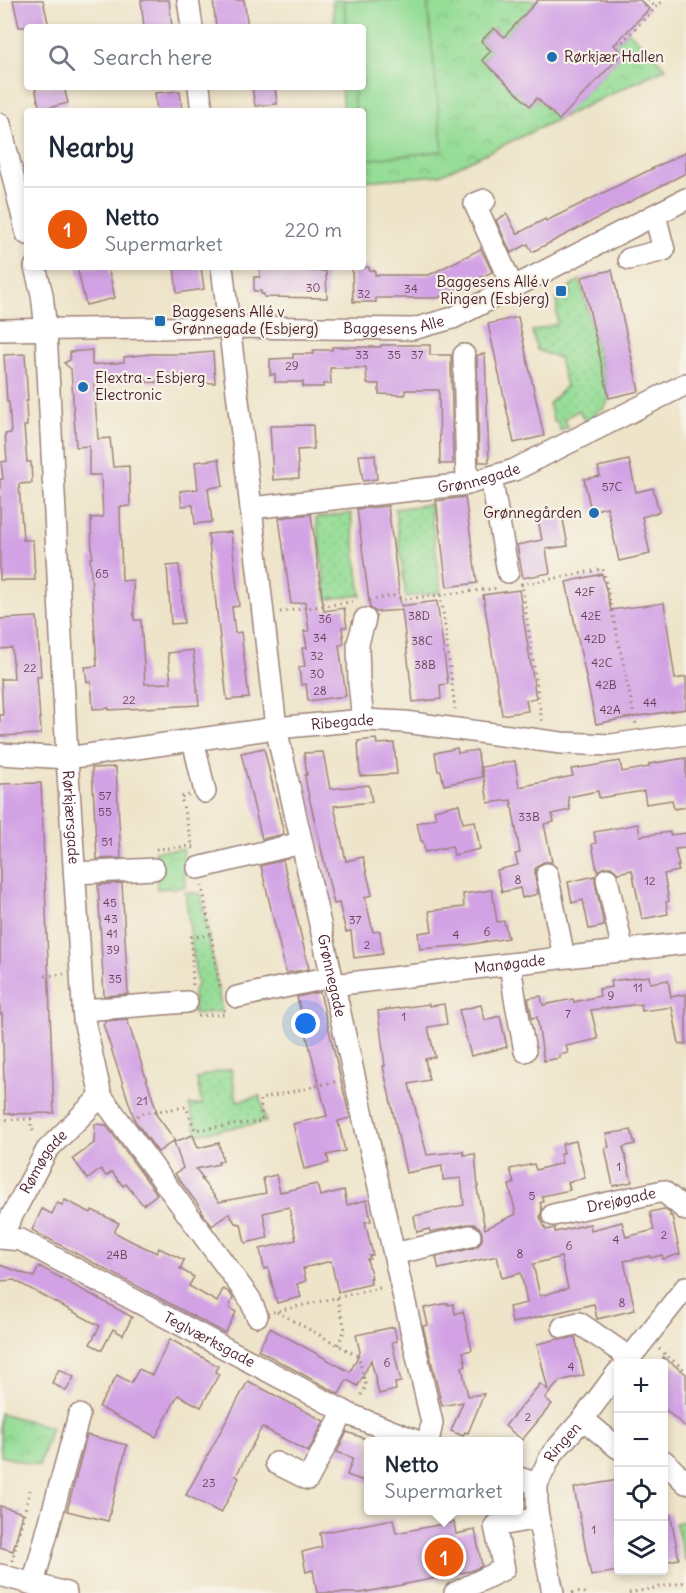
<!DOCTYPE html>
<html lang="en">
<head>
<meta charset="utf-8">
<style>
	:root { --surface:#fff; --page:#f2f2f3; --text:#1f2937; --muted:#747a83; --line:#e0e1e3; --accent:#ea580c }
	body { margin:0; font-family:Delius,sans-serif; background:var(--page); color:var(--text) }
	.controls { position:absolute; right:18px; bottom:18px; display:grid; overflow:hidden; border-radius:6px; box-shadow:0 3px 9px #0003 }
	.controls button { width:54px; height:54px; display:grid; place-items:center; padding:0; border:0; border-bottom:2px solid var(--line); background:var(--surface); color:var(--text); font:30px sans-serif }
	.you { position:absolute; left:306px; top:1024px; width:21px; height:21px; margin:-15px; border:4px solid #fff; border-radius:50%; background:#1a73e8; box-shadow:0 0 0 9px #1a73e833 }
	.badge { display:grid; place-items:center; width:39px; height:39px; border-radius:50%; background:var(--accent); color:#fff; font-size:20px; font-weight:700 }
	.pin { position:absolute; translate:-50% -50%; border:3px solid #fff; box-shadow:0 2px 6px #0006 }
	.popup { position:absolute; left:364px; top:1437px; width:159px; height:78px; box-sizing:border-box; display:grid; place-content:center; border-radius:6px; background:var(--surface); filter:drop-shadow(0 2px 4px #0005); font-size:20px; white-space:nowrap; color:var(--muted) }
	.popup b { font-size:22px; color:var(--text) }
	.popup::after { content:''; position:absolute; left:50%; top:100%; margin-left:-12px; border:12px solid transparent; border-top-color:var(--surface) }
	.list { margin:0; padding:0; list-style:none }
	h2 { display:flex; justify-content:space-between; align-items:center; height:78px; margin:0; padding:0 24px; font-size:26px }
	h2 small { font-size:20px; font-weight:400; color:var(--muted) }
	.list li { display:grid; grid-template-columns:39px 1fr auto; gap:18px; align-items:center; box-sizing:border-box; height:84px; padding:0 24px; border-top:2px solid var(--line) }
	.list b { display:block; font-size:22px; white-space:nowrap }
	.list p { margin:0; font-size:20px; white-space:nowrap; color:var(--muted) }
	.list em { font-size:20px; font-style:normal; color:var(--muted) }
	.icon { flex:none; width:33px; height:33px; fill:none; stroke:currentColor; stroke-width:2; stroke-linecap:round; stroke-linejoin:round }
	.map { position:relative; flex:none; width:686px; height:1593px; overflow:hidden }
	.search { position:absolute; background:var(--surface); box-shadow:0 3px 9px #0003; left:24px; top:24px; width:342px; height:66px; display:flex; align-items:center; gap:15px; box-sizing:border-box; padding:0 21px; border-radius:6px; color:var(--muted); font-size:22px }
	.panel { position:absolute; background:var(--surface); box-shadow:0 3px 9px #0003; left:24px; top:108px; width:342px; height:162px; border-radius:6px }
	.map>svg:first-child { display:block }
	.grass { fill:url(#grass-dots); stroke:#707e61; stroke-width:1.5 }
	.park { fill:url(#park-crowns); stroke:#707e61; stroke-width:1.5 }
	.garden { fill:#96dd97; stroke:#707e61; stroke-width:1.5 }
	.building { fill:#d2a2e5; fill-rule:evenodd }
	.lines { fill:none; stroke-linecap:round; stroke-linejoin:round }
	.minor-casing { stroke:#9c827a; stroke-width:24 }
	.path { stroke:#9c827a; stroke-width:3; stroke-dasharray:1.5 4.5; stroke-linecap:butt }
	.minor { stroke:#fff; stroke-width:21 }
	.poi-dot { fill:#1f6fb2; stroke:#f7f3e8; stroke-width:2 }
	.labels { text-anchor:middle; stroke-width:4.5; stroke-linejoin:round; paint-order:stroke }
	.number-label { font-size:12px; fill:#6c405a }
	.poi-label { font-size:15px; fill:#4a1f2b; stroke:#f7f3e8; text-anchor:start }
	.street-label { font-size:15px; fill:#4a1f2b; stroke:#f7f3e8 }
</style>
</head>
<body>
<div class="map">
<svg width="686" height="1593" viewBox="0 0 686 1593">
	<defs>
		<pattern id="grass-dots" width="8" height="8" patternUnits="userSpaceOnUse" patternTransform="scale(1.5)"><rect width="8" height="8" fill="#96dd97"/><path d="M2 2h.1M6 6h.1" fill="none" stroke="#83bd82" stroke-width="1.8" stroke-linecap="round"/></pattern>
		<pattern id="park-crowns" width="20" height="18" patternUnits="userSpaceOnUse" patternTransform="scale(1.5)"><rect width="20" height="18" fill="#96dd97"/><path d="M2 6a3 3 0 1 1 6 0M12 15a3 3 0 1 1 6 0" fill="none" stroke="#83bd82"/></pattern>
	</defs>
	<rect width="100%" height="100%" fill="#f7f3e8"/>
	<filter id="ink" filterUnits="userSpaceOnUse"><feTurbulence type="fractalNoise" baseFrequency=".0167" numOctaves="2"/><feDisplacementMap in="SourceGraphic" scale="12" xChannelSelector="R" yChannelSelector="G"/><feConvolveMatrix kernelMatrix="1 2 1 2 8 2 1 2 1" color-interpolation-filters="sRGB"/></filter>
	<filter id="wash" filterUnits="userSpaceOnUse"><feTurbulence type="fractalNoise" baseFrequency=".008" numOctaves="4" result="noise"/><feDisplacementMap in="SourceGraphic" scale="24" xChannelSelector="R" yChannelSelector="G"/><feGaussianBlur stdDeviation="1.35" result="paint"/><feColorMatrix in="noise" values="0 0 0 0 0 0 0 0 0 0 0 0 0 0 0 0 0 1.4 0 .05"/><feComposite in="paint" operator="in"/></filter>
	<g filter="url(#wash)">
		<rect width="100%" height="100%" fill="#eee4c9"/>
		<!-- grass -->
		<g class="grass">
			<polygon points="580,280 609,399 604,409 597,411 594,418 586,424 579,410 564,419 568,427 560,431 558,422 554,422 549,404 566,386 559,358 537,350 532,331 557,324 557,299 571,293 569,287"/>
			<polygon points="430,504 441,592 406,597 395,509"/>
			<polygon points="351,513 361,595 327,599 316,518"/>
			<polygon points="185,892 201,894 222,1011 194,1014 193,993 197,985"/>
			<polygon points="231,1069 237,1101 260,1096 266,1122 197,1134 189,1105 202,1105 197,1079 205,1075"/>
		</g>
		<!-- park -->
		<g class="park">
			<polygon points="332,0 538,0 504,37 494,28 481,41 491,51 482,60 530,105 537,98 549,110 578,100 622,54 614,45 628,31 666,68 440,175 363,181 363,111 343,111 341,87 363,87 363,27 335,27"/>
			<polygon points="183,849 185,887 157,889 155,851"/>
			<polygon points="0,1413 51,1427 39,1466 0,1456"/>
			<polygon points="686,1521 686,1563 675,1523"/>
		</g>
		<!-- garden -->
		<polygon class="garden" points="344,0 427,0 443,151 363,160 363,111 355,111 353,87 363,87 363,27 347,27"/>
		<g id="blocks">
			<!-- building -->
			<g class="building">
				<polygon points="13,0 43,0 49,27 19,27"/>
				<polygon points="141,0 169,0 172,27 144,27"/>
				<polygon points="213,0 244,0 248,27 216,27"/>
				<polygon points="538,0 640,0 649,9 614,45 623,53 559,120 537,98 530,106 482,60 491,51 481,41 494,28 504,37"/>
				<polygon points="35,87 64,87 68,103 40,110"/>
				<polygon points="252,87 275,87 277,104 255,106"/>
				<polygon points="180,91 182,111 157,111 155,93"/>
				<polygon points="686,152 686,173 532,252 528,244 511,253 496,220 507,214 517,234 545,219 546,221"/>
				<polygon points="480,247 492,272 438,298 376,298 376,302 353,302 352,267 369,267 369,270 375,271 375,275 429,275 481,249"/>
				<polygon points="77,267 108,267 115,298 86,305"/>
				<polygon points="174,267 201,267 204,289 177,293"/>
				<polygon points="260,267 311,267 311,271 326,271 327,298 264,297 264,294 261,294 261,291 254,291 254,277 260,277"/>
				<polygon points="612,270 639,391 609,398 582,277"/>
				<polygon points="518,317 544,436 514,443 488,324"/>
				<polygon points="381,345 430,345 430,355 451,355 453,464 440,464 439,390 405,390 405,395 379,394 379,384 367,384 366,368 330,368 331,384 323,384 323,387 303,387 303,382 275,382 275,374 270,375 270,359 293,358 293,354 314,354 313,350 332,350 332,347 381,347"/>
				<polygon points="92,350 92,365 124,362 124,357 150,354 190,354 213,352 215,383 146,382 146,379 94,385 98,439 110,438 113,467 129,466 130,506 120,507 122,581 133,580 134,620 141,620 145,684 171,683 168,653 193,650 199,705 109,710 109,708 93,709 91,682 87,682 85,667 97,666 90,558 92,558 91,518 103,517 101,475 89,475 89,446 76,447 71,369 64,363 70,360 70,352"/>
				<polygon points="25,354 28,401 26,401 27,426 24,426 27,462 31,462 32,483 19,484 23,540 33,540 35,580 0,580 0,479 3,479 1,462 7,461 5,434 11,433 9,402 7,402 4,355"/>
				<polygon points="485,354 489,462 479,462 477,355"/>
				<polygon points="313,425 314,449 297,450 299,478 273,480 270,426"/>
				<polygon points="359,455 375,455 377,479 363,481"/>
				<polygon points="219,459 223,486 208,488 212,522 195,524 193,505 182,506 180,491 198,489 195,462"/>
				<polygon points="629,460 636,492 653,488 659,512 642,517 650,554 619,561 607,507 591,511 584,479 600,476 598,467"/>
				<polygon points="465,497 477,583 447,587 436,501"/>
				<polygon points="388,506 401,606 437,601 448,684 440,685 441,699 413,702 402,610 376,612 370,608 357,509"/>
				<polygon points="311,514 324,611 344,608 347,627 342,627 344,644 339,645 346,696 308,701 306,684 301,685 299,667 305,666 302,648 307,648 304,631 309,631 305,602 291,604 279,518"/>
				<polygon points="562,514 568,546 546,549 550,573 523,578 517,545 542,540 538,519"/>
				<polygon points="231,532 239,606 232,607 235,633 241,632 249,698 227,700 208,534"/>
				<polygon points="179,565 184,623 171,624 167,566"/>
				<polygon points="602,574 611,610 664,603 675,679 686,677 686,709 626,718 596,724 566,582"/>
				<polygon points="519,590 536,698 526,700 528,711 502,715 483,595"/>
				<polygon points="37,617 41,677 37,677 41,734 0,736 0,715 3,715 1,679 14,679 12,648 0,649 0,619"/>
				<polygon points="376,739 377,744 394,743 397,774 360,776 358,741"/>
				<polygon points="264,748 284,834 262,839 241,753"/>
				<polygon points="457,748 458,753 477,750 482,777 444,785 441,771 438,771 435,753"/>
				<polygon points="323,752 330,789 369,785 372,802 334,806 346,861 363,857 372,895 365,897 373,932 380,931 383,954 354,958 351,931 346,932 339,903 334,904 307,788 305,775 307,775 304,753"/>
				<polygon points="686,758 686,807 674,809 672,800 646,804 644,791 599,798 598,791 568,797 570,810 552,814 554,822 544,824 552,862 544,862 538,865 535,869 535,877 538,894 522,898 520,888 502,892 497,870 518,865 515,854 520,853 511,800 488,803 482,767 515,761 519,787 573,776 571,769 585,767 620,761 622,772 649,767 649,764"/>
				<polygon points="116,767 121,858 97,859 92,768"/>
				<polygon points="41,783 54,1113 5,1114 2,1014 0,1014 0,784"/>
				<polygon points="459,804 463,823 475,821 480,849 454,855 452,846 425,852 423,841 421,841 417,823 436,818 434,810"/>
				<polygon points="638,824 640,836 670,832 670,835 686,833 686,848 675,849 679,866 677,866 679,871 664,874 669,901 666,902 668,914 642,919 632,870 618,873 611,867 605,867 597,871 592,844 596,843 594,832"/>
				<polygon points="283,860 309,969 286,973 261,866"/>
				<polygon points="595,876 595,882 604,926 589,929 583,900 572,903 568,882"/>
				<polygon points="122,883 128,994 104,996 98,885"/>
				<polygon points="492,890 497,922 504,921 508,938 467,945 420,949 418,933 432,931 429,911 464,907 463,894"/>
				<polygon points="649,976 650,983 668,980 671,997 686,994 686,1044 679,1044 672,1007 642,1011 641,1004 591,1010 598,1039 566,1046 568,1053 559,1055 560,1058 544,1061 537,1017 532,1018 528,998 541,996 543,1005 573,999 574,1002 600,996 599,989 612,987 611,981"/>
				<polygon points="320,992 350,1118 338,1121 345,1151 327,1155 329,1163 304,1169 293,1124 327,1116 297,997"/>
				<path d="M 429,1004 L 429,1006 L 444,1004 L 447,1024 L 428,1027 L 435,1057 L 425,1059 L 429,1080 L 409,1084 L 427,1155 L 463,1151 L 464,1155 L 475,1154 L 478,1187 L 477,1188 L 485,1229 L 516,1214 L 509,1185 L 514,1184 L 510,1169 L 534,1164 L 536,1170 L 562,1163 L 560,1154 L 564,1153 L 562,1144 L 576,1141 L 585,1178 L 568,1182 L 570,1190 L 542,1196 L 543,1202 L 540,1203 L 542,1210 L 540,1217 L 546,1230 L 555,1228 L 555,1232 L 590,1224 L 591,1230 L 622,1222 L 626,1237 L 654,1230 L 650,1212 L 664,1209 L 670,1213 L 670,1216 L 672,1216 L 680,1254 L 663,1259 L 662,1255 L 650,1258 L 650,1256 L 624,1261 L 635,1310 L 597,1319 L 594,1304 L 512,1323 L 509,1307 L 527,1303 L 521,1273 L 502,1278 L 497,1256 L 439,1269 L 436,1257 L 473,1248 L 478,1246 L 482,1240 L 482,1233 L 479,1227 L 474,1224 L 468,1224 L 430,1232 L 429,1229 L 417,1232 L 414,1216 L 464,1205 L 461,1178 L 443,1180 L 442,1166 L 406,1173 L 383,1066 L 385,1066 L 378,1011 ZM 561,1257 L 568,1288 L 540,1296 L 533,1264 Z"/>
				<polygon points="481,1005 485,1020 500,1016 507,1047 471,1056 459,1010"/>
				<polygon points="127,1019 157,1112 155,1113 175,1140 158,1152 135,1121 103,1024 105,1023 105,1021"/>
				<polygon points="95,1124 106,1125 157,1194 143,1205 126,1184 123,1186 112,1172 106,1176 101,1169 88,1179 73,1159 94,1143"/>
				<polygon points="631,1130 635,1144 623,1147 632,1182 613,1186 605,1148 609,1147 606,1134"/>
				<polygon points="193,1135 198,1148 219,1143 223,1161 218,1162 219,1164 196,1169 203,1178 201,1179 219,1202 266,1193 263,1178 276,1175 280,1192 317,1184 320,1196 344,1190 347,1205 367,1200 371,1221 365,1222 373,1255 369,1256 370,1259 367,1259 372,1278 370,1278 371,1284 338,1292 331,1261 304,1268 305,1269 303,1269 306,1281 297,1284 301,1297 277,1303 268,1268 264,1269 260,1249 296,1240 289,1207 263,1213 268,1238 245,1243 241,1224 235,1223 229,1213 212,1226 201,1211 202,1210 175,1174 183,1168 174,1142"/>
				<polygon points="65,1200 91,1213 92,1210 119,1223 114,1232 133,1242 157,1253 159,1248 184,1260 180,1269 194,1277 189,1286 217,1302 223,1289 229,1292 233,1298 229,1308 236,1312 225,1333 32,1230 42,1209 52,1214 57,1203 62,1205"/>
				<polygon points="0,1265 34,1277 39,1266 132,1317 123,1335 113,1329 102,1350 90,1344 100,1326 14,1280 0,1281"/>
				<polygon points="448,1303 448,1305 453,1304 455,1314 463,1311 472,1350 463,1352 466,1366 462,1367 468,1396 484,1394 468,1433 465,1432 463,1436 451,1431 463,1402 442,1406 423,1326 428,1325 424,1308"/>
				<polygon points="394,1327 397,1341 392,1342 401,1382 395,1383 396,1390 379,1394 371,1360 358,1386 347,1380 339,1394 258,1350 270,1328 350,1372 360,1352 356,1335"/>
				<polygon points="575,1337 584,1375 560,1381 545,1398 552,1404 522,1440 505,1426 540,1384 548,1390 537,1344 558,1339 566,1339"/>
				<polygon points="170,1339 218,1366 215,1372 219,1374 201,1407 178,1395 156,1437 99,1407 117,1375 131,1383 139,1369 152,1375"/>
				<polygon points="663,1357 686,1374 686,1427 663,1408"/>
				<polygon points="59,1369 74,1377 66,1391 52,1383"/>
				<polygon points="248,1381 324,1421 308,1452 262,1427 236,1476 239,1478 221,1513 186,1495"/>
				<polygon points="347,1432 369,1440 369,1483 347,1475 353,1458 337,1452"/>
				<polygon points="87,1435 127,1445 108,1521 67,1511"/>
				<polygon points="618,1480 618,1571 591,1576 574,1488"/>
				<polygon points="0,1506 23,1513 13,1551 0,1547"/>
				<polygon points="670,1513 679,1559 663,1562 663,1514"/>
				<polygon points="393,1519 396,1533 454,1522 456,1534 475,1530 482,1566 471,1571 361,1593 317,1593 313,1570 306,1572 302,1552 322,1547 320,1533"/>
			</g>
		</g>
	</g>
	<g filter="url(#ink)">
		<use href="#blocks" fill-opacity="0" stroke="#9c827a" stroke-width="1.5"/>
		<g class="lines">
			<!-- minor casing -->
			<g class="minor-casing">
				<g id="minor">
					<polyline points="188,0 192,27"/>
					<polyline points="199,87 202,111"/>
					<polyline points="0,124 27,234"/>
					<polyline points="485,200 475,204 513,288"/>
					<polyline points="629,259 664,250 655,215"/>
					<path id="s1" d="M 35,267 L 42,294 L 46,330 L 67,758 L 84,1020 L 101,1096 L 250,1299 L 257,1316"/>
					<path id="s2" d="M 222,267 L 251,508 L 276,728 L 432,1423 L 428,1442"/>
					<path id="s3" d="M 0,330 L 230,327 L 413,329 L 453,318 L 686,199"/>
					<polyline points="464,355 467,484"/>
					<polyline points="491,477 508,572"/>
					<path id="s4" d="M 251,508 L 467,484 L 514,470 L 686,384"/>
					<polyline points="363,720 359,683 358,643 365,619"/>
					<polyline points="193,740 205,792"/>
					<path id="s5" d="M 0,754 L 67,758 L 276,728 L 363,720 L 405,722 L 561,743 L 611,745 L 686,734"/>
					<polyline points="198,868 301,843"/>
					<polyline points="75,873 154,869"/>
					<polyline points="547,874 564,957"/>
					<polyline points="607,879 623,951"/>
					<polyline points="510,964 515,998 525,1051"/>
					<path id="s6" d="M 333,985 L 686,943"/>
					<polyline points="237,997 331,977"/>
					<polyline points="83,1010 187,1002"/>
					<path id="s7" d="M 553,1215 L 663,1191 L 686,1210"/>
					<path id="s8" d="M 0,1238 L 21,1240 L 351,1415 L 419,1442"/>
					<path id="s9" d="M 0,1238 L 47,1150 L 101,1096"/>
					<polyline points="394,1254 470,1236"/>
					<polyline points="563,1327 579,1323 630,1358"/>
					<polyline points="625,1364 686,1287"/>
					<polyline points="583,1419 618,1448"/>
					<polyline points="664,1461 686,1483"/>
					<polyline points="276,1463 308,1479 344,1411"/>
					<polyline points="519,1478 537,1484"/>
					<polyline points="0,1575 66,1593"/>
					<polyline points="33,1584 79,1415"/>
					<polyline points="455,1593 504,1569 495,1526 538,1518"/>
					<path id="s10" d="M 553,1593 L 537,1511 L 537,1484 L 552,1454 L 583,1419 L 618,1372"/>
				</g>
			</g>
			<!-- path -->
			<g class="path">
				<polyline points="648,0 655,7"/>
				<polyline points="618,42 620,44 663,0"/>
				<polyline points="521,583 522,585 542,722"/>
				<polyline points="521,585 603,569 636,724"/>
				<polyline points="441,595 455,709"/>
				<polyline points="369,600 393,596 405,599 499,588"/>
				<polyline points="280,612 357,601"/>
				<polyline points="189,795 181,797 193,849"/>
				<polyline points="156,849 193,846"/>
				<polyline points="202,885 220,988"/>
				<polyline points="45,976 64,974"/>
				<polyline points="193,985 191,937 212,935"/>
				<polyline points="198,1016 225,1014 224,1009"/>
				<polyline points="137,1116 143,1113 186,1107 195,1130 262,1121 260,1099 338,1081"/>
				<polyline points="0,1120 31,1119 31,1128 36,1134"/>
				<polyline points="337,1298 345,1329 338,1345"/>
				<polyline points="273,1312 384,1287"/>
				<polyline points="277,1312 358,1356 366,1386 359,1399"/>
				<polyline points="659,1349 686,1371"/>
				<polyline points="12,1561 30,1490"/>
				<polyline points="572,1593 580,1592 586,1593"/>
				<polyline points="629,1593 686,1582"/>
			</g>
			<!-- minor -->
			<use href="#minor" class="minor"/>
		</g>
	</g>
	<!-- markers -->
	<g class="poi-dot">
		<circle cx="552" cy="57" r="6"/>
		<rect x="555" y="285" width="12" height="12" rx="3"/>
		<rect x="154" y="315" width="12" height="12" rx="3"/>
		<circle cx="83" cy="387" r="6"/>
		<circle cx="594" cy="513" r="6"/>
	</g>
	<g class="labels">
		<!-- number labels -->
		<g class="number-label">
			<text x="313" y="292">30</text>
			<text x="411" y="293">34</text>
			<text x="364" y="298">32</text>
			<text x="362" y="359">33</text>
			<text x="394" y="359">35</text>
			<text x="417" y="359">37</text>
			<text x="292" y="370">29</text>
			<text x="612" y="491">57C</text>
			<text x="102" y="578">65</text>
			<text x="585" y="596">42F</text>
			<text x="419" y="620">38D</text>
			<text x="591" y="620">42E</text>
			<text x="325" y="623">36</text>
			<text x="320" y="642">34</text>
			<text x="595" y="643">42D</text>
			<text x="422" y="645">38C</text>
			<text x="317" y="660">32</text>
			<text x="602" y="667">42C</text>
			<text x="425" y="669">38B</text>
			<text x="30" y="672">22</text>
			<text x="317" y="678">30</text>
			<text x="606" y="689">42B</text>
			<text x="320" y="695">28</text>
			<text x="129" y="704">22</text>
			<text x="650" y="707">44</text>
			<text x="610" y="714">42A</text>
			<text x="105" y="800">57</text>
			<text x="105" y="816">55</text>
			<text x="529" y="821">33B</text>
			<text x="107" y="846">51</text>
			<text x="518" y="884">8</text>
			<text x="650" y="885">12</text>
			<text x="110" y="907">45</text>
			<text x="111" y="923">43</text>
			<text x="355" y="924">37</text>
			<text x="487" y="936">6</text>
			<text x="112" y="938">41</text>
			<text x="456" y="939">4</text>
			<text x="367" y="949">2</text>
			<text x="113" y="954">39</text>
			<text x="115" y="983">35</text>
			<text x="638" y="992">11</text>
			<text x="611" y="1000">9</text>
			<text x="568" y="1018">7</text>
			<text x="404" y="1021">1</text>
			<text x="142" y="1105">21</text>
			<text x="619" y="1171">1</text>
			<text x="532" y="1200">5</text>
			<text x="664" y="1239">2</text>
			<text x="616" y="1244">4</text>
			<text x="569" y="1250">6</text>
			<text x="520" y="1258">8</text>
			<text x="117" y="1259">24B</text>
			<text x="622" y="1307">8</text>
			<text x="387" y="1367">6</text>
			<text x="571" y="1371">4</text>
			<text x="528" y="1421">2</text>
			<text x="209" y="1487">23</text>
			<text x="594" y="1534">1</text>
		</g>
		<!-- poi labels -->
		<g class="poi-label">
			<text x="564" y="62">Rørkjær Hallen</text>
			<text x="549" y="287" text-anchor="end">Baggesens Allé v<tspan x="549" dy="17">Ringen (Esbjerg)</tspan></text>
			<text x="172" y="317">Baggesens Allé v<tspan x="172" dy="17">Grønnegade (Esbjerg)</tspan></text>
			<text x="95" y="383">Elextra - Esbjerg<tspan x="95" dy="17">Electronic</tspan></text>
			<text x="582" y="518" text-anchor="end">Grønnegården</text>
		</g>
		<!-- street labels -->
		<g class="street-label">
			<text dy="5" stroke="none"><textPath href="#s3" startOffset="394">Baggesens Alle</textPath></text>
			<text dy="5" stroke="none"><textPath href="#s4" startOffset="230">Grønnegade</textPath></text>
			<text dy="5" stroke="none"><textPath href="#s5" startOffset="345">Ribegade</textPath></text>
			<text dy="5" stroke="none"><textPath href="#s1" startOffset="552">Rørkjærsgade</textPath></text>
			<text dy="5" stroke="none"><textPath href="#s6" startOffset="178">Manøgade</textPath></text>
			<text dy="5" stroke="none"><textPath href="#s2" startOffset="718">Grønnegade</textPath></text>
			<text dy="5" stroke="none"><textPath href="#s9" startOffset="88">Rømøgade</textPath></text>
			<text dy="5" stroke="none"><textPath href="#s7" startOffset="70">Drejøgade</textPath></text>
			<text dy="5" stroke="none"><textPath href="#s8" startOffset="234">Teglværksgade</textPath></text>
			<text dy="5" stroke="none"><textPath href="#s10" startOffset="160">Ringen</textPath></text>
		</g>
	</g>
</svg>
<div class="controls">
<button>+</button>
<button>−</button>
<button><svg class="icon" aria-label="locate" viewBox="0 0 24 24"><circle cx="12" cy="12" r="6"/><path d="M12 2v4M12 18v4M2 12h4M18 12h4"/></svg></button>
<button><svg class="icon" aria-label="layers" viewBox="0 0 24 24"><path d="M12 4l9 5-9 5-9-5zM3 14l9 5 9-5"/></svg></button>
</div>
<div class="you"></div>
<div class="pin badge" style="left:444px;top:1557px">1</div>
<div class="popup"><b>Netto</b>Supermarket</div>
<div class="search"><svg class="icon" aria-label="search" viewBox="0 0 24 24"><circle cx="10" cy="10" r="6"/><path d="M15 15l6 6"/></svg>Search here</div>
<section class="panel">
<h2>Nearby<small></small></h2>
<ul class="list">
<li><span class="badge">1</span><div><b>Netto</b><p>Supermarket</p></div><em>220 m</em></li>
</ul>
</section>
</div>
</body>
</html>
